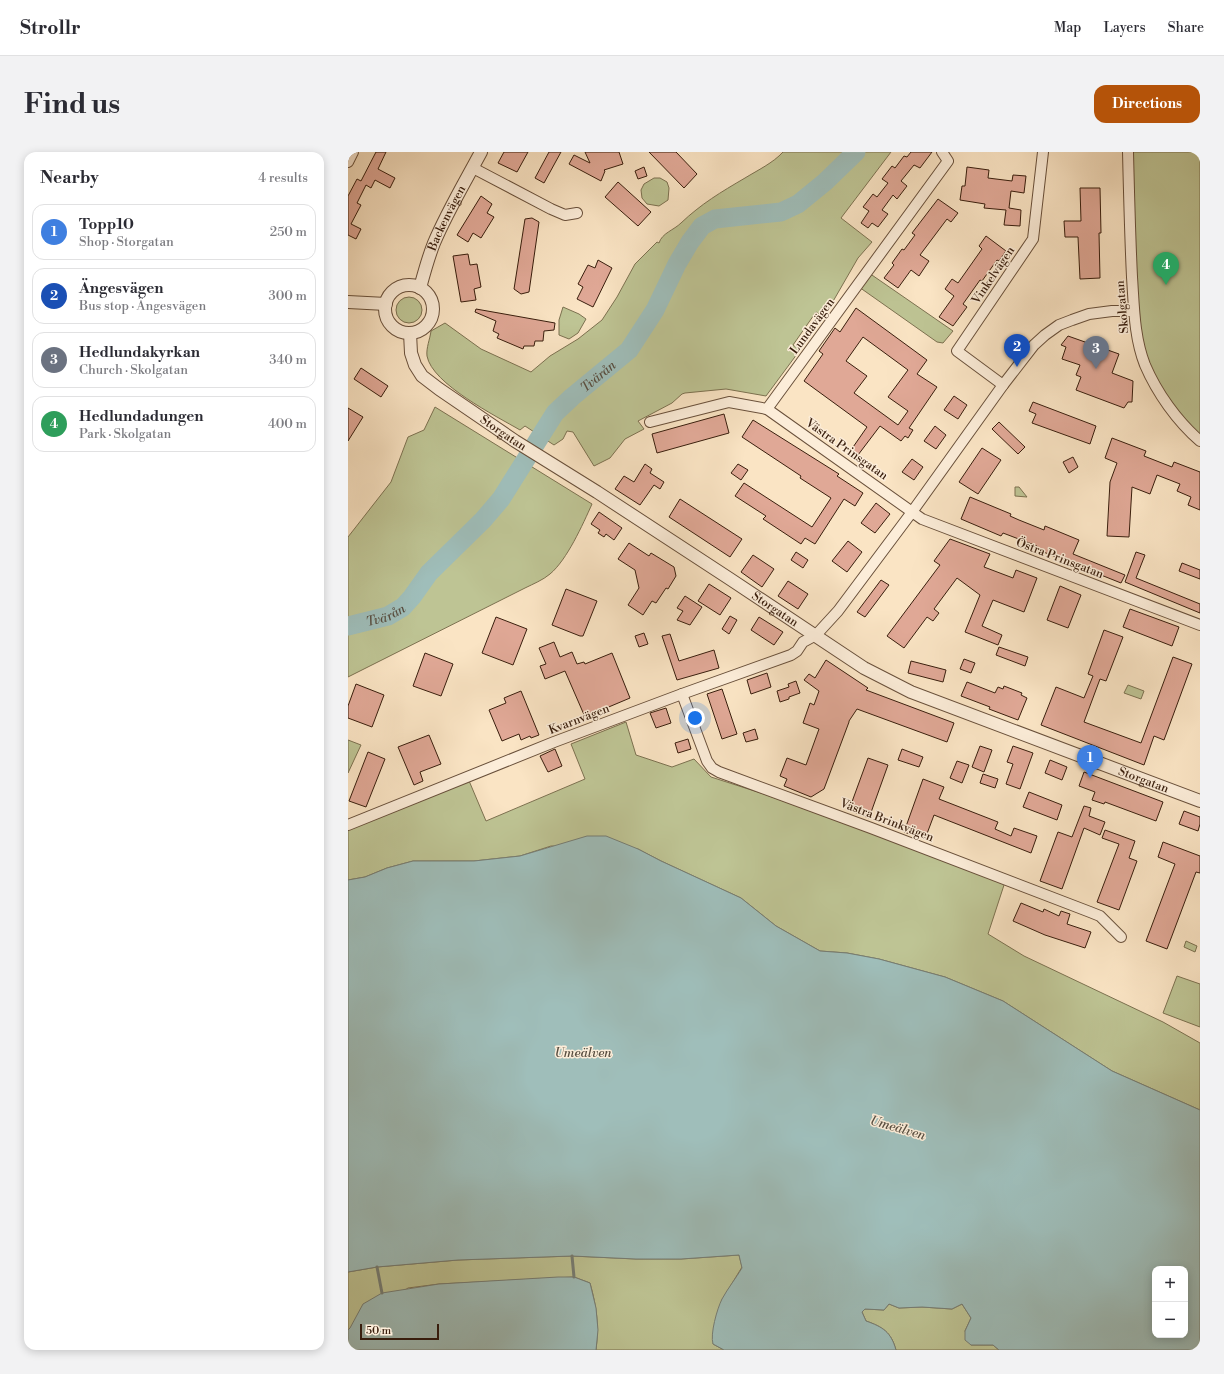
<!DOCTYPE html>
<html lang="en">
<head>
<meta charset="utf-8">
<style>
	:root { --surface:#fff; --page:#f2f2f3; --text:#2b2b33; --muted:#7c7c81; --line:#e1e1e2; --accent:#b45309 }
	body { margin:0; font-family:"Libre Bodoni",serif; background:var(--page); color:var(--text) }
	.controls { position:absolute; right:12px; bottom:12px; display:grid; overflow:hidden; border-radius:8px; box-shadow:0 2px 10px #0003 }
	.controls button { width:36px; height:36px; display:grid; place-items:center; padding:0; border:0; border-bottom:1px solid var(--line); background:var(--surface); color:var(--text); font:20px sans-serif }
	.scale { position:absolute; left:12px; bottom:10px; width:79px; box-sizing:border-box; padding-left:4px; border:2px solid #391e0d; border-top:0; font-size:11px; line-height:14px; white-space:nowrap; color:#391e0d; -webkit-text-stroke:3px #fcedd9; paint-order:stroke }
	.you { position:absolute; left:347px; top:566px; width:14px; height:14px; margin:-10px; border:3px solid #fff; border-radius:50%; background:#1a73e8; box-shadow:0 0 0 6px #1a73e833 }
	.badge { display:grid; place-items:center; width:26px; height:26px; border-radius:50%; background:var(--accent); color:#fff; font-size:13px; font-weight:700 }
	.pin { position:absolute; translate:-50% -33px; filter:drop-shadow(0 1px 2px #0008) }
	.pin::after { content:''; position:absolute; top:21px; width:14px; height:12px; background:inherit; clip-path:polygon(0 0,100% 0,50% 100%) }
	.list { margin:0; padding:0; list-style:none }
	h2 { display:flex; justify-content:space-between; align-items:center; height:52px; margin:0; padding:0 16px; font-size:17px }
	h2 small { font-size:13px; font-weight:400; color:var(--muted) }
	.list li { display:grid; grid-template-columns:26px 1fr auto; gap:12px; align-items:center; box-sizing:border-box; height:56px; margin:0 8px 8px; padding:0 8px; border:1px solid var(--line); border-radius:12px }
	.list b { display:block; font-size:15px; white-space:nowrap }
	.list p { margin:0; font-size:13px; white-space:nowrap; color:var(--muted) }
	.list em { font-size:13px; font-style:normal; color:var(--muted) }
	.map { position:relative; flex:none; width:852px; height:1198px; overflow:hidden; border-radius:12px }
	header { display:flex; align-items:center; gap:24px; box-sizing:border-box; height:56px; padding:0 20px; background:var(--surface); border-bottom:1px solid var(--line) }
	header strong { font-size:19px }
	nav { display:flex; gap:22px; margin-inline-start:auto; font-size:14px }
	.intro { display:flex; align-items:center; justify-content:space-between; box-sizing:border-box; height:96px; padding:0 24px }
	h1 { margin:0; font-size:28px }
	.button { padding:10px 18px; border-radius:12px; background:var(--accent); color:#fff; font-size:14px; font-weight:700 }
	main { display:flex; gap:24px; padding:0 24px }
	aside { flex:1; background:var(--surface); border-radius:12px; box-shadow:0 2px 10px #0003 }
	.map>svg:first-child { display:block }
	.green { fill:#bec494; stroke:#7c7150 }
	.water { fill:#9fbeba; stroke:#767e75; fill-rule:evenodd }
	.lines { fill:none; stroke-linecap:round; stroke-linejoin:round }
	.stream { stroke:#767e75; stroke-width:3 }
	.river { stroke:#9fbeba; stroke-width:19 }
	.building { fill:#e0a896; stroke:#391e0d; fill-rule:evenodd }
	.minor-casing { stroke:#69503b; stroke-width:12 }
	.tertiary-casing { stroke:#69503b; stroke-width:14 }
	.minor { stroke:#fcedd9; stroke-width:10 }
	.tertiary { stroke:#fcedd9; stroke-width:12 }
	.labels { text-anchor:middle; stroke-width:3; stroke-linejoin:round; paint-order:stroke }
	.street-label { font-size:12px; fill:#391e0d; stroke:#fcedd9 }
	.water-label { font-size:13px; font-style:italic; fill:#584e41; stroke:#fcedd9 }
</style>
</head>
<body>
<header>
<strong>Strollr</strong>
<nav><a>Map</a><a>Layers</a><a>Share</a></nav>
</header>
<div class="intro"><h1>Find us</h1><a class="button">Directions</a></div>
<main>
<aside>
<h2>Nearby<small>4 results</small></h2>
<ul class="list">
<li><span class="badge" style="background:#3f7fe0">1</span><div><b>Topp10</b><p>Shop · Storgatan</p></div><em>250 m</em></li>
<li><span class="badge" style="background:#1a4fb4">2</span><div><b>Ängesvägen</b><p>Bus stop · Ängesvägen</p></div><em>300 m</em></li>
<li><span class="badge" style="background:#6b7280">3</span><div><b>Hedlundakyrkan</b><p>Church · Skolgatan</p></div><em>340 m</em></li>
<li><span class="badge" style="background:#2e9e5b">4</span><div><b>Hedlundadungen</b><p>Park · Skolgatan</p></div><em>400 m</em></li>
</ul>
</aside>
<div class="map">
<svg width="852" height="1198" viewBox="0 0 852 1198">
	<rect width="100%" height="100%" fill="#fae4c4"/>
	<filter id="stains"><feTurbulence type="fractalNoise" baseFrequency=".005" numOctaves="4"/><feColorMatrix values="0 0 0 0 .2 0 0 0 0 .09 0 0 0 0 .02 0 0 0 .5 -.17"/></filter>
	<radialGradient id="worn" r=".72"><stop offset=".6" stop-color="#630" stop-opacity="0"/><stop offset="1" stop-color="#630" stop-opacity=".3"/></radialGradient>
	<!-- green -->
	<g class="green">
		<path d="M 435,0 L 543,0 L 493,66 L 524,90 L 510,106 L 476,165 L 468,160 L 445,193 L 452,198 L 418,244 L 378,237 L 337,241 L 334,242 L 324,251 L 290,269 L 296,277 L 277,287 L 262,306 L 246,314 L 225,280 L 219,279 L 215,287 L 206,293 L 177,274 L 172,278 C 148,264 84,232 79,204 C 78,196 82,187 83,179 L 97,171 L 133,197 L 183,220 L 202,204 L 230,187 L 254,168 L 269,145 L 287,112 L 309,90 L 311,91 C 314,81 326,78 333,71 C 353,52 373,40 397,26 C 410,18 425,11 435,0 Z"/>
		<polygon points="780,0 852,0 852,289 816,247 788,180"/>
		<polygon points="306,26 312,26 319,30 321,36 320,48 311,54 299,52 294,46 293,38 296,32"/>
		<polygon points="521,121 605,179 595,191 589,190 511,135"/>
		<circle cx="61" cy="158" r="13"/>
		<polygon points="215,155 231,162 238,167 230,181 221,187 211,183 211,168"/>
		<path d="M 87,255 L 244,352 C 235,372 219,408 202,422 C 195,428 185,432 177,436 L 0,525 L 0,385 L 43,330 L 60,285 L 76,278 Z"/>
		<polygon points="667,335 671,335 679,345 667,344"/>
		<polygon points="780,533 796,539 793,547 776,541"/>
		<polygon points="278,570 288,603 324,615 346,607 363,625 416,642 657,730 640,782 676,804 815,870 852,891 852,958 764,919 655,849 597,825 531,807 499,801 472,799 428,774 393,746 313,709 290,697 203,694 172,704 126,709 65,709 39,716 17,725 0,728 0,673 119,624 138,669 237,627 223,592"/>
		<polygon points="0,588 13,593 0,621"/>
		<polygon points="838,789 849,794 847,800 836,795"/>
		<polygon points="829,824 852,832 852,875 815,861"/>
		<path d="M 391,1103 L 394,1115 L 374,1148 L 365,1192 L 376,1198 L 248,1198 C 251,1173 249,1156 242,1131 L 226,1125 L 91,1132 L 60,1136 L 0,1178 L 0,1120 L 29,1115 L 110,1108 L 224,1104 L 288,1107 L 333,1107 Z"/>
		<path d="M 541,1152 L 551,1156 L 574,1155 L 604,1157 L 614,1152 L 623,1166 L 617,1179 L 623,1193 L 645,1193 L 651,1198 L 548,1198 C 543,1180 535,1175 518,1169 L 514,1160 L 517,1157 L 536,1158 Z"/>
	</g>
	<!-- water -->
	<g class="water">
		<path d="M 239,684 L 258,684 L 290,697 L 313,709 L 393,746 L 428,774 L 472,799 L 499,801 L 531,807 L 597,825 L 655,849 L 764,919 L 852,958 L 852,1198 L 651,1198 L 645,1193 L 623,1193 L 617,1188 L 617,1179 L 623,1166 L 614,1152 L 604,1157 L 574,1155 L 551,1156 L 541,1152 L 536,1158 L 517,1157 L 514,1160 L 518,1169 C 535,1175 543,1180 548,1198 L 376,1198 L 365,1192 C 362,1182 369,1157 374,1147 C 380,1136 388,1126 394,1116 L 391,1103 L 333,1107 L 288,1107 L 224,1104 L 110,1108 L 29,1115 L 0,1120 L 0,728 L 17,725 L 39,716 L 65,709 L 126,709 L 172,704 ZM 807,1117 L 837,1117 L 837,1183 L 807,1183 Z"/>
		<polygon points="210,1125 226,1125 242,1131 248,1156 250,1178 248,1198 0,1198 0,1178 2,1176 15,1152 34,1141 91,1132"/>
	</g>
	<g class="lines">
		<!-- stream -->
		<g class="stream">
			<polyline points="224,1104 226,1125"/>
			<polyline points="29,1115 34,1141"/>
		</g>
		<!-- river -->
		<path class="river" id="s1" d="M 0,474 L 40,464 L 55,455 L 64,445 L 81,421 L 135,368 L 153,347 L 207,261 L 224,245 L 281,198 L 307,158 L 329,112 L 342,90 L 354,74 L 367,67 L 433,60 L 450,52 L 477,30 L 508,0"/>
	</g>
	<!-- building -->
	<g class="building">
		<polygon points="28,0 38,0 30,17 47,26 42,36 27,28 23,36 18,33 9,51 13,53 3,72 13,77 8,87 0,83 0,44 9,27 13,29"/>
		<polygon points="156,0 180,0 169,20 150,11"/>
		<polygon points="201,0 213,0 196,31 187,26"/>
		<polygon points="237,0 271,0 275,12 256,18 257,19 253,29 221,12 226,3 242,11"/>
		<polygon points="301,0 328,0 349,22 336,36"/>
		<polygon points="563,0 584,0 572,16 566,13 553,29 559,34 549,47 545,43 534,58 540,62 530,75 524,71 520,76 513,71 521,59 515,55 525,42 529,45 540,31 534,27 544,14 547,16 556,4 559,5"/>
		<polygon points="296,15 299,24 290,27 287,19"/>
		<polygon points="619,15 641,18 640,26 664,29 665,23 678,24 676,41 663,39 661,56 673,58 672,74 656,73 658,58 636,56 637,52 612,48 614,34 617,34"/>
		<polygon points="270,30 303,60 290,74 257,45"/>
		<polygon points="732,36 752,36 753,81 751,81 752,126 732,127 730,85 717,85 716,69 733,69"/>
		<polygon points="133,44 144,52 139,61 146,65 133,86 125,81 120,90 109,83"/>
		<polygon points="590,47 610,61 603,70 599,67 572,103 581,109 571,124 563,118 550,136 536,126 546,113 544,111 554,97 556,98 567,83 564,81"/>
		<polygon points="184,66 191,70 181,140 173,142 166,137 177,67"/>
		<polygon points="638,84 658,99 651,109 649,108 634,129 632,128 615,152 619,155 605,174 591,165 606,144 597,137 604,127 610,131 634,97 631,94"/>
		<polygon points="120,102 122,113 129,112 133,135 126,137 128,148 113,150 105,104"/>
		<polygon points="250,108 264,116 245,155 229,147 235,135 230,132 240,113 247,116"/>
		<path d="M 508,156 L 579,208 L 569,222 L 589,235 L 561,276 L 565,278 L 560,286 L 557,284 L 553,289 L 532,274 L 510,303 L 503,298 L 519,275 L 456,229 L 475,202 L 471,199 L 487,176 L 492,180 ZM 515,185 L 560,218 L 540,245 L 560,259 L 550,273 L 506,241 L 519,224 L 498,209 Z"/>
		<polygon points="128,157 207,171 206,178 196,179 195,189 187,189 186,194 176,194 175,197 149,186 151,182 145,179 148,169 127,160"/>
		<polygon points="720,184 771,202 764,221 785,229 784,250 780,250 776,256 728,238 733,225 728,223 732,213 714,207 718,195 713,193"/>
		<polygon points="13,216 40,234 33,245 6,227"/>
		<polygon points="606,244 619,253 610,267 596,258"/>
		<polygon points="685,250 748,274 742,292 684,271 688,262 681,259"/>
		<polygon points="0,256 15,265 0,289"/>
		<polygon points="376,262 381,281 309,301 304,282"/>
		<polygon points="405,268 491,322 489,324 515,341 507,354 496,347 467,392 457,386 453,392 415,367 418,364 387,344 396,331 464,375 483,346 452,326 453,324 394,285"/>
		<polygon points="651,270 677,295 670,302 644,277"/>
		<polygon points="587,274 598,283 588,297 576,289"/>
		<polygon points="764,286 798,299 796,304 824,315 826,310 852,320 852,358 840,353 843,345 829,339 832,332 809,323 802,342 784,335 781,385 759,384 762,330 769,311 757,306"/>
		<polygon points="634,296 653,308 630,342 611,330"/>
		<polygon points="725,305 730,315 721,321 715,310"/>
		<polygon points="564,307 575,315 566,328 554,320"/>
		<polygon points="297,312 304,317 302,321 316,330 312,337 306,333 292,353 267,337 276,324 286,330"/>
		<polygon points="390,312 400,318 393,328 383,321"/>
		<polygon points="622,345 663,362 662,364 671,368 696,378 697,374 731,388 725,402 777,423 773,431 688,397 689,394 655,381 653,384 613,367"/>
		<polygon points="332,347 394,387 382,405 321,365"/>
		<polygon points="528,351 542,362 527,381 513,371"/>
		<polygon points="251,360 274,376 266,388 258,382 256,385 250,381 252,378 243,372"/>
		<polygon points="602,387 642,402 636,415 665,426 668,418 689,426 676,460 645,448 634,474 654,483 650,493 617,480 632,443 609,426 586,457 591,461 585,469 579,465 556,496 539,484 592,413 586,409"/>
		<polygon points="500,389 514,400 499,420 484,409"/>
		<polygon points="281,391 301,404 303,401 326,415 328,424 320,437 318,436 308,451 304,449 295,463 280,453 291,436 287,418 270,407"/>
		<polygon points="448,400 460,408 455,416 443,408"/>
		<polygon points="788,400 797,403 788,426 852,452 852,461 777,430"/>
		<polygon points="405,403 426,417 414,435 393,420"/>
		<polygon points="834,411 852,418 852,427 831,419"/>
		<polygon points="533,428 541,433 517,465 509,460"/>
		<polygon points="440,429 460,442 450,457 430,444"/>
		<polygon points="361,432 383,446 372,463 350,449"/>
		<polygon points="712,434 733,443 720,476 699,468"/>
		<polygon points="218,437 249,449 235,484 232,484 204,473"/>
		<polygon points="337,444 354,455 342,473 329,468 335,459 329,456"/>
		<polygon points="782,457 831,475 824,494 775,475"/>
		<polygon points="382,464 389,468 381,482 374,477"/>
		<polygon points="148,465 179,477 165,513 134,501"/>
		<polygon points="411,465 435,480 426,493 403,478"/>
		<polygon points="756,478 775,485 758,529 752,527 736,570 793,591 825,505 844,512 816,588 806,584 796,613 693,573 708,535 736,546 745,524 740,522"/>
		<polygon points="296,481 300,492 291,495 287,484"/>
		<polygon points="322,482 331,509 366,498 371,516 329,528 314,484"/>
		<polygon points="206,490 212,505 224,500 229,512 236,510 237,512 264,501 282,546 237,565 217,519 197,527 192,514 198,512 191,496"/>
		<polygon points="651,495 680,505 677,514 648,503"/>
		<polygon points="77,501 105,512 93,544 65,534"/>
		<polygon points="616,507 627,511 623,521 612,517"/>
		<polygon points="478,508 520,536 518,538 606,571 599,590 509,557 501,569 501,570 476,637 463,645 436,634 439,627 432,624 439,606 458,613 471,577 455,571 462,551 466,553 471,539 456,528 461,522 467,526"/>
		<polygon points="563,509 598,518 595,530 560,521"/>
		<polygon points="419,521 423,535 403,542 399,528"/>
		<polygon points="448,529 452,541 441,545 441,547 432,550 429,539 441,535 440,532"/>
		<polygon points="619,530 647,541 650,535 655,537 656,534 674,541 673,543 679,546 670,568 641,557 642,555 613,544"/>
		<polygon points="8,532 36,543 24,575 0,566 0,554"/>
		<polygon points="374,537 389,582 374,587 359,542"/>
		<polygon points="173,539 191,583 183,586 182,584 173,588 171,582 154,589 141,558 158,551 156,546"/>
		<polygon points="318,556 323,571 308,576 302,561"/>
		<polygon points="407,577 410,587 398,590 395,581"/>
		<polygon points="81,583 93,612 72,620 75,629 66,633 50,595"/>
		<polygon points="340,587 343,597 330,601 327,591"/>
		<polygon points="632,594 644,598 636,620 624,615"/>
		<polygon points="665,594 685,601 672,637 658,632 665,612 659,610"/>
		<polygon points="207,597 214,614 200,620 192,604"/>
		<polygon points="554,597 575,605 571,615 550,608"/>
		<polygon points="20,600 37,607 18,655 1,649"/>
		<polygon points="520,606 540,613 521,666 501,658"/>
		<polygon points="702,608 719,615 714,628 697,621"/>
		<polygon points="609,609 621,613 614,631 602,626"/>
		<polygon points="736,620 815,650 808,669 757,650 756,652 744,648 747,640 731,634"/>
		<polygon points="635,622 650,627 647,636 632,631"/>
		<polygon points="575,627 596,635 591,647 650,670 647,677 663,684 666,676 689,684 683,701 586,663 577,687 556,680"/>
		<polygon points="681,640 714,653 709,668 675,655"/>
		<polygon points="736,654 743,656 741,664 757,670 752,683 736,676 714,737 692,729 710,680 724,685"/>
		<polygon points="836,659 852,665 852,672 850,679 831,672"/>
		<polygon points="757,678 787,689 781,706 789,709 771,758 749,750 771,692 754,686"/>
		<polygon points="815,690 852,704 852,721 848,720 819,797 798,789 827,712 810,705"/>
		<polygon points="673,751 695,760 696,757 711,764 713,759 722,762 719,772 743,780 737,796 697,783 665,769"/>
	</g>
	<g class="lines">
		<!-- minor casing -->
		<g class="minor-casing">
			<g id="minor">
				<path d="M 780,0 C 781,42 782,84 784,125 C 786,154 786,185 797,213 C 809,241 829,269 852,289"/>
				<polyline points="0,10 5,0"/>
				<polyline points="125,16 203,57 217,63 229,61"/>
				<polyline points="655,233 609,199 685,87 695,0"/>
				<polyline points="419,257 574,367 852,473"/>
				<polyline points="302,270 381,250 419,257 600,9 594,0"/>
				<polyline points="334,542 359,609 364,616 371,620 523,676 742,760 752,764 773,785"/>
				<polyline points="0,673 206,590 334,542 443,503 449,499 455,490 468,483 490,459 564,360 655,233 686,193 697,183 711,173 724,168 741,162 764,159 786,159"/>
			</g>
		</g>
		<!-- tertiary casing -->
		<g class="tertiary-casing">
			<g id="tertiary">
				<circle cx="61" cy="157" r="24"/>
				<path id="s2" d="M 72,136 C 76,121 80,106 86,91 C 99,60 117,30 133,0"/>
				<polyline points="0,150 38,152"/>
				<path id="s3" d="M 62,181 L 63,201 L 67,213 L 74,224 L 91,237 L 167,289 L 249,340 L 382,427 L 516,516 L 563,540 L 852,649"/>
			</g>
		</g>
		<!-- minor -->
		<use href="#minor" class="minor"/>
		<!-- tertiary -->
		<use href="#tertiary" class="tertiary"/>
	</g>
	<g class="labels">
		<!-- street labels -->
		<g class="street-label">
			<text dy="4" stroke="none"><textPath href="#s2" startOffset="75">Backenvägen</textPath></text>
			<text transform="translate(645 123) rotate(-56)" y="4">Vinkelvägen</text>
			<text transform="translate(774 155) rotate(-95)" y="4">Skolgatan</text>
			<text transform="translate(464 174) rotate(-54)" y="4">Lundavägen</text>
			<text dy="4" stroke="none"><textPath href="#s3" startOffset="145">Storgatan</textPath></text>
			<text transform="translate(499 297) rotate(35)" y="4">Västra Prinsgatan</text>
			<text transform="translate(712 406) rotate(21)" y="4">Östra Prinsgatan</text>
			<text dy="4" stroke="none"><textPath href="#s3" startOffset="469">Storgatan</textPath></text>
			<text transform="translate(231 567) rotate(-21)" y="4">Kvarnvägen</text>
			<text dy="4" stroke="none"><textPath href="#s3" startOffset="877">Storgatan</textPath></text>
			<text transform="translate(539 668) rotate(21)" y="4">Västra Brinkvägen</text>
		</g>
		<!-- water labels -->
		<g class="water-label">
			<text dy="5" stroke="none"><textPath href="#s1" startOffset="363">Tvärån</textPath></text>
			<text dy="5" stroke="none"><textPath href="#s1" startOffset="39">Tvärån</textPath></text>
			<text x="235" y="905">Umeälven</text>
			<text transform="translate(550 975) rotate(16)" y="5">Umeälven</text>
		</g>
	</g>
	<rect width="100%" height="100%" filter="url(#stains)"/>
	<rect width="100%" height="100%" fill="url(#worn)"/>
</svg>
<div class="controls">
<button>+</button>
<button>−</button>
</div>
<div class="scale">50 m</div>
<div class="you"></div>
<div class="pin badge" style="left:742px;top:626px;background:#3f7fe0">1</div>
<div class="pin badge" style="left:669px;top:215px;background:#1a4fb4">2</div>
<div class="pin badge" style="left:748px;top:217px;background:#6b7280">3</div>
<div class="pin badge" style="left:818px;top:133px;background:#2e9e5b">4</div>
</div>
</main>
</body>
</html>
